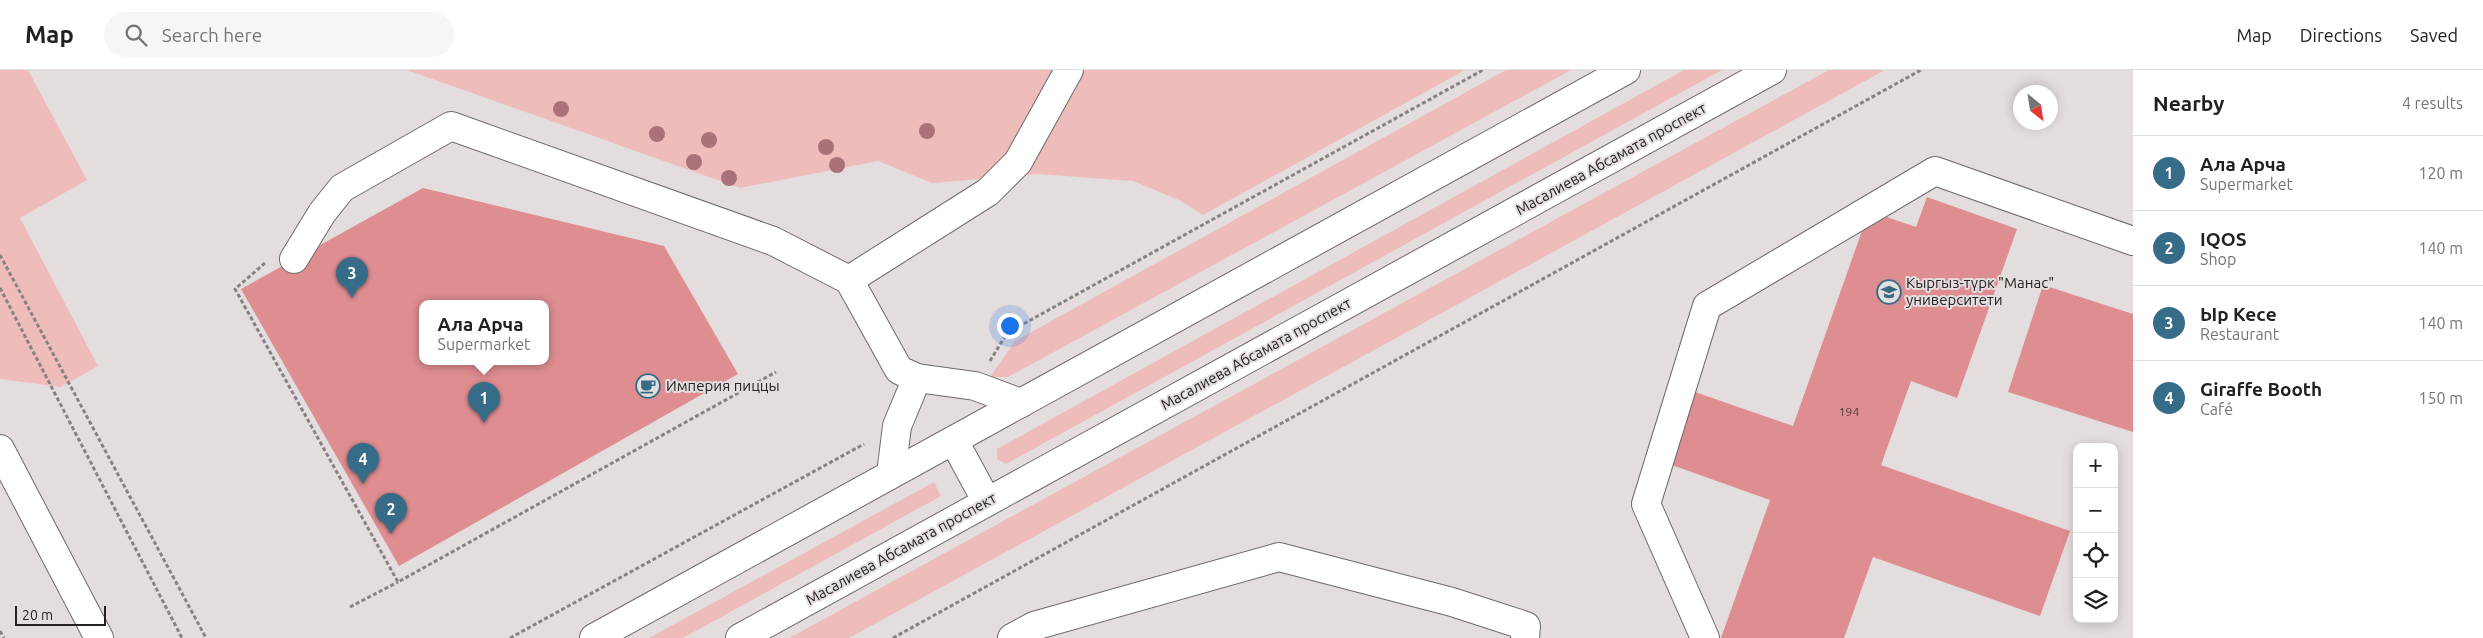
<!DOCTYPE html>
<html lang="en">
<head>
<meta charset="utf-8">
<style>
	:root { --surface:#fff; --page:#f6f6f6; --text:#202124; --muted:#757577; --line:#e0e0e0; --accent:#376c88 }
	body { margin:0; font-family:Ubuntu,sans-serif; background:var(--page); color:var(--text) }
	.controls { position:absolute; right:15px; bottom:15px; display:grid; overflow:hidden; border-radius:10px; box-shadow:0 2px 12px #0003 }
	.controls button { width:45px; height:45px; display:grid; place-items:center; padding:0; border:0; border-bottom:1px solid var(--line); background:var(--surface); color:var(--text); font:25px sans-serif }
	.compass { position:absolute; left:2013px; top:15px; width:45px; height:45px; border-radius:50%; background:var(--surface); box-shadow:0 2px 12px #0003; rotate:150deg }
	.scale { position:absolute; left:15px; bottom:12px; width:91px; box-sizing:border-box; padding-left:5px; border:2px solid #242222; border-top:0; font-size:14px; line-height:18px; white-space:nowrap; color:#242222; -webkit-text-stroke:4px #e4dddd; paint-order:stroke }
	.you { position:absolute; left:1009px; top:255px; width:18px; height:18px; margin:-12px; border:4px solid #fff; border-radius:50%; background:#1a73e8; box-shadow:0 0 0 8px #1a73e833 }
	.badge { display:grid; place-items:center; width:32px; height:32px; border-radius:50%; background:var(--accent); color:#fff; font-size:16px; font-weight:700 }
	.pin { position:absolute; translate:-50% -41px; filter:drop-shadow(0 1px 2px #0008) }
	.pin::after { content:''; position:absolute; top:26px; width:18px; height:15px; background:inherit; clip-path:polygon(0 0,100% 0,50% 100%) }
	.popup { position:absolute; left:419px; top:230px; width:130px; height:65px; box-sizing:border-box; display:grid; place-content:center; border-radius:10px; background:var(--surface); filter:drop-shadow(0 1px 4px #0005); font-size:16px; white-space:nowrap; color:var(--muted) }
	.popup b { font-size:19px; color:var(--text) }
	.popup::after { content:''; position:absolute; left:50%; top:100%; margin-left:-10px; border:10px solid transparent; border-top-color:var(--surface) }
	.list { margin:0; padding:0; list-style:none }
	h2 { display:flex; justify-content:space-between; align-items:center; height:65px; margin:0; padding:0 20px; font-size:21px }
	h2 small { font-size:16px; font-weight:400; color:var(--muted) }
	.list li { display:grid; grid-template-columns:32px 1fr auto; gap:15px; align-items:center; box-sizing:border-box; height:75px; padding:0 20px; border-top:1px solid var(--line) }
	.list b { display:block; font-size:19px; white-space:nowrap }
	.list p { margin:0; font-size:16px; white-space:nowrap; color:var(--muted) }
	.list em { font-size:16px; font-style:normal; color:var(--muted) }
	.icon { flex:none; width:28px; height:28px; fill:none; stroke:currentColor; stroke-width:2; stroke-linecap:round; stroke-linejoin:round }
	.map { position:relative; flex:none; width:2133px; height:568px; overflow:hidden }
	header { display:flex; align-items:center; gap:30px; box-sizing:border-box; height:70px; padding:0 25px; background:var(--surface); border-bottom:1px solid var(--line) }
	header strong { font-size:24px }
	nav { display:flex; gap:28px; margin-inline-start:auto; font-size:18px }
	.search { width:350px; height:45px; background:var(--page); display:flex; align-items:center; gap:12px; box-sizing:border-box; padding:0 18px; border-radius:28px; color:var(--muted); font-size:19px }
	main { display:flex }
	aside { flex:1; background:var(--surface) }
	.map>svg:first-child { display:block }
	.green { fill:#efbcbc }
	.building { fill:#de8d90; fill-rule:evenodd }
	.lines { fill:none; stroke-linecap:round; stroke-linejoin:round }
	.minor-casing { stroke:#6f6969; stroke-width:30 }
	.major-casing { stroke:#6f6969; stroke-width:30 }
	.path { stroke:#878282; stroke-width:3; stroke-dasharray:4 2.5; stroke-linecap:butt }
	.minor { stroke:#fff; stroke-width:28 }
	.major { stroke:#fff; stroke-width:28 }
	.tree { fill:#a97279 }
	.labels { text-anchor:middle; stroke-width:4; stroke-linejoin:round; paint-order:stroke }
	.number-label { font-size:12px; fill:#523d3e }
	.street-label { font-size:15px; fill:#242222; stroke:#e4dddd }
	.poi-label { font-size:15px; fill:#242222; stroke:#e4dddd; text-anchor:start }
</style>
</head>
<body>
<header>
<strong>Map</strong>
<div class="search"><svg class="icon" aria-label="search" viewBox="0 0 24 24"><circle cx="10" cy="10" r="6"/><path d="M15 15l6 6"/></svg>Search here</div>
<nav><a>Map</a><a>Directions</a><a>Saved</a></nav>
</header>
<main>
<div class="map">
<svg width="2133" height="568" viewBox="0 0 2133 568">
	<rect width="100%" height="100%" fill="#e4dddd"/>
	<!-- green -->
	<g class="green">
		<polygon points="0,0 28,0 87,110 20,148 98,296 61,317 0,309"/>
		<polygon points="407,0 1465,0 1203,145 1181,131 1133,111 1038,104 932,113 878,91 740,118"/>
		<polygon points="1506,0 1571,0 1008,307 990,307 1015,271"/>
		<polygon points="1684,0 1722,0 1006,394 997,389 997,379"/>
		<polygon points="1829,0 1885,0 849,568 789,568"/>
		<polygon points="934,412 941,426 683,568 649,568"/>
	</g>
	<!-- building -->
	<g class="building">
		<path d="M 423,118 L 664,176 L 738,304 L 399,496 L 241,219 ZM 423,234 L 545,234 L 545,292 L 423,292 Z"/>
		<polygon points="1927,127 2017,159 1957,328 1911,311 1881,395 2070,461 2040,546 1873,487 1844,568 1721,568 1770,430 1669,394 1695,322 1793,356 1869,141 1916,157"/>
		<polygon points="2043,215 2133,244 2133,362 2008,322"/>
	</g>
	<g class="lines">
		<!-- minor casing -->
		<g class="minor-casing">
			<g id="minor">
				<polyline points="294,189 322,143 342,118 451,56 773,171 849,210 899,300 917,308 975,316 1021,333"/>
				<polyline points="849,210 988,122 1018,92 1069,0"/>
				<polyline points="891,404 897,356 917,308"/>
				<polyline points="1012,568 1034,556 1279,487 1452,532 1526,556 1525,568"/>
				<polyline points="1705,568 1646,434 1707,236 1935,101 2133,171"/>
			</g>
		</g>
		<!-- major casing -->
		<g class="major-casing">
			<g id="major">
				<polyline points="954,371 987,432"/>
				<polyline points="0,379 99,568"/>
				<polyline points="594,568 1626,0"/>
				<polyline points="740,568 1772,0"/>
			</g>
		</g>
		<!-- path -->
		<g class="path">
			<polyline points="0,185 206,568"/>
			<polyline points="265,193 235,219 398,512 776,302"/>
			<polyline points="0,218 182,568"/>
			<polyline points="990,291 1007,263 1483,0"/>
			<polyline points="350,537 398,512"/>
			<polyline points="0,561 4,568"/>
			<polyline points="510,568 864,374"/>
			<polyline points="893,568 1921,0"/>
		</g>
		<!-- minor -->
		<use href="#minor" class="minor"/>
		<!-- major -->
		<use href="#major" class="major"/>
	</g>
	<!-- trees -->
	<g class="tree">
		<circle cx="561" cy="39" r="8"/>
		<circle cx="927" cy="61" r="8"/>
		<circle cx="657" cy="64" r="8"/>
		<circle cx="709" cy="70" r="8"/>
		<circle cx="826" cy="77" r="8"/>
		<circle cx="694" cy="92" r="8"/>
		<circle cx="837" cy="95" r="8"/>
		<circle cx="729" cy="108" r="8"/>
	</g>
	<!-- icons -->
	<defs>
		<g id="university-ring" transform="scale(1.25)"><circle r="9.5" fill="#e4dddd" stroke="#376c88" stroke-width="1.5"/><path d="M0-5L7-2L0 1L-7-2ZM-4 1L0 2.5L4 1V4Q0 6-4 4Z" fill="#376c88"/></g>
		<g id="cafe-ring" transform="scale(1.25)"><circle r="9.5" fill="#e4dddd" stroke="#376c88" stroke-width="1.5"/><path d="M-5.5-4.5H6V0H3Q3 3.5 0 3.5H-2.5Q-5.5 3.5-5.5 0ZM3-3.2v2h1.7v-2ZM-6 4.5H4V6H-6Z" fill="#376c88"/></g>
	</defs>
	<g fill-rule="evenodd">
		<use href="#university-ring" x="1889" y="222"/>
		<use href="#cafe-ring" x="648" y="316"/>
	</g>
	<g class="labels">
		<!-- number labels -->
		<g class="number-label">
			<text x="1849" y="346">194</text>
		</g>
		<!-- street labels -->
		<g class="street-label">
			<text transform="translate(1611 89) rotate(-29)" y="5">Масалиева Абсамата проспект</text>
			<text transform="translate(1256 284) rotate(-29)" y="5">Масалиева Абсамата проспект</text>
			<text transform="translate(901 479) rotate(-29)" y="5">Масалиева Абсамата проспект</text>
		</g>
		<!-- poi labels -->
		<g class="poi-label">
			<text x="1906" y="218">Кыргыз-түрк "Манас"<tspan x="1906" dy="17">университети</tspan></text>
			<text x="666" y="321">Империя пиццы</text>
		</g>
	</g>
</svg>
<div class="controls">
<button>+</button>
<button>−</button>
<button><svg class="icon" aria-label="locate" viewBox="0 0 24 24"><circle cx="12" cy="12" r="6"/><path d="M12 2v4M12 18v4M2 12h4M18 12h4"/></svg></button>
<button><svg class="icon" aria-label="layers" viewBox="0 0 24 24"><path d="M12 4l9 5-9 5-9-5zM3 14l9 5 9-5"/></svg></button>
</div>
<svg class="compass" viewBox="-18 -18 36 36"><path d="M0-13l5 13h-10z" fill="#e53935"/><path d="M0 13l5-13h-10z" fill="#757577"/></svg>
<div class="scale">20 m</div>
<div class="you"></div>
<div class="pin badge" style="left:484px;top:353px">1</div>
<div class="popup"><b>Ала Арча</b>Supermarket</div>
<div class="pin badge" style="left:391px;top:464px">2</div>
<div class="pin badge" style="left:352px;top:228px">3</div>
<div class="pin badge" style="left:363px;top:414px">4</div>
</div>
<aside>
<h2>Nearby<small>4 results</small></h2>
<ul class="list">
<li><span class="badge">1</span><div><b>Ала Арча</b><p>Supermarket</p></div><em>120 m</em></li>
<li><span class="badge">2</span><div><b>IQOS</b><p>Shop</p></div><em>140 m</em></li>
<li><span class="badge">3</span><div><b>Ыр Кесе</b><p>Restaurant</p></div><em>140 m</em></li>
<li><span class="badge">4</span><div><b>Giraffe Booth</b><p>Café</p></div><em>150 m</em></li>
</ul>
</aside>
</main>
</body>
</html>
